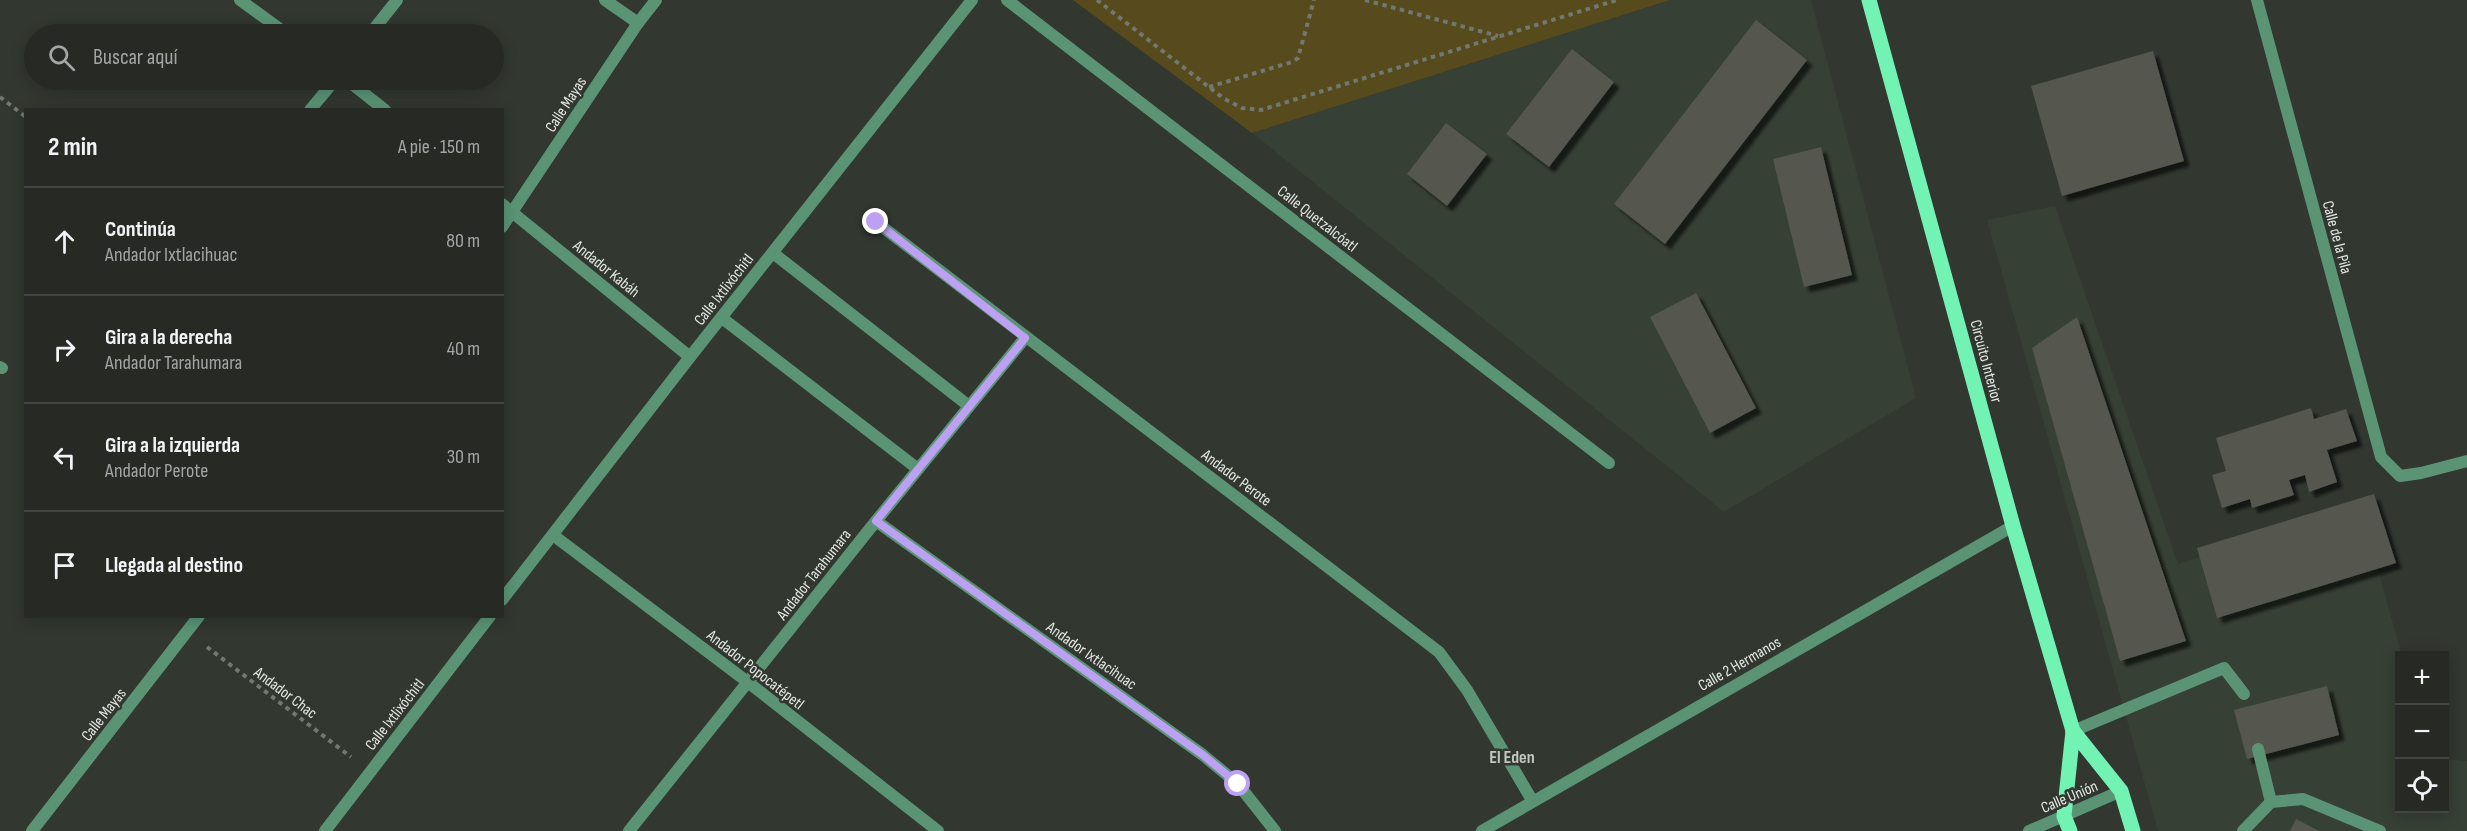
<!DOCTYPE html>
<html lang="es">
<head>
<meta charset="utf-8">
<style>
	:root { --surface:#262924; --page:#323531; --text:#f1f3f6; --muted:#a4a6a6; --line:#424541 }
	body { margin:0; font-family:"Sofia Sans Condensed",sans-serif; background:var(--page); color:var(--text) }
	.controls { position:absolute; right:18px; bottom:18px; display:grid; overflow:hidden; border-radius:0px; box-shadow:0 3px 15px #0003 }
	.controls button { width:54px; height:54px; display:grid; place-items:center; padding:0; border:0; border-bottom:2px solid var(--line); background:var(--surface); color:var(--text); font:30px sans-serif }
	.stop { position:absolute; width:18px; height:18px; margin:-14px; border:4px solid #bca0f2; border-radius:50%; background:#fff }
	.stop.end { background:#bca0f2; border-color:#fff; box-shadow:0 2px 6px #0008 }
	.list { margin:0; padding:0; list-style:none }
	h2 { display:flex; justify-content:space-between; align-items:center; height:78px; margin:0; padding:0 24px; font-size:26px }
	h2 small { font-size:20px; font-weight:400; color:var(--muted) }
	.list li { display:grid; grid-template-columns:39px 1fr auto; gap:18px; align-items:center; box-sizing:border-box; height:108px; padding:0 24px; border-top:2px solid var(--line) }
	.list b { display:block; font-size:22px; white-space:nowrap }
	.list p { margin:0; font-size:20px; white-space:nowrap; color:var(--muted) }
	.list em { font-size:20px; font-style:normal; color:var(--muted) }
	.icon { flex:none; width:33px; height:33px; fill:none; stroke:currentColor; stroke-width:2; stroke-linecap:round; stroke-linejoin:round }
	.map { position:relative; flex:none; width:2467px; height:831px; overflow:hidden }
	.search { position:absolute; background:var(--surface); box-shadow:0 3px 15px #0003; left:24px; top:24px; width:480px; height:66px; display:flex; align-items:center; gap:15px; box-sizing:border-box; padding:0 21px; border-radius:33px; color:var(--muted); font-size:22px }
	.panel { position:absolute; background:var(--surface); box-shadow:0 3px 15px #0003; left:24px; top:108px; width:480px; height:510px; border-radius:0px }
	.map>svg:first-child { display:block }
	.built { fill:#374034 }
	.green { fill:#574b1d }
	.building { fill:#54564d; filter:url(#shadow) }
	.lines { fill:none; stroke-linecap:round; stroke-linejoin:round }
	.path { stroke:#727770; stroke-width:4; stroke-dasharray:4.5 4.5; stroke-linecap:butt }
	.lane { stroke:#5a9475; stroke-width:12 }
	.street { stroke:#5a9475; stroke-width:12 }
	.primary { stroke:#72f3b3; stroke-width:15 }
	.route { stroke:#bca0f2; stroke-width:8 }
	.labels { text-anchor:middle; stroke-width:5; stroke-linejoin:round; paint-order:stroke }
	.street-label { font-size:16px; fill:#e4e8e3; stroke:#323730 }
	.neighbourhood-label { font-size:18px; font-weight:bold; fill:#bfc6bd; stroke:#323730 }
</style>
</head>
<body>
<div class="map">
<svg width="2467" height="831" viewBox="0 0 2467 831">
	<defs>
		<filter id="shadow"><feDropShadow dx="5.5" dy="5.5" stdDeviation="1.5" flood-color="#0009"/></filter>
	</defs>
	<rect width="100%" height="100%" fill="#323730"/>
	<!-- built -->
	<g class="built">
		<polygon points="1670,0 1811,0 1916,398 1724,512 1252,133"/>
		<polygon points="2055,206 2178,564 2359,504 2402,655 2400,656 2400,808 2444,808 2445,759 2467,761 2467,831 2158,831 1987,220"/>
	</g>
	<!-- green -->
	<polygon class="green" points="1073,0 1670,0 1252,133"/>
	<!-- building -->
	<g class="building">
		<polygon points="1756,20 1807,60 1665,244 1614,204"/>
		<polygon points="1572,49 1614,82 1549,167 1506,134"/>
		<polygon points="2153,51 2184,161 2062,196 2031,86"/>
		<polygon points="1446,123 1487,154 1447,206 1407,174"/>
		<polygon points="1821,147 1852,275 1804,287 1773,159"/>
		<polygon points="1696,293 1756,408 1710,433 1650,317"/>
		<polygon points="2077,317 2186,641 2120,661 2032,348"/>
		<polygon points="2311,408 2314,419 2346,409 2357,441 2327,450 2337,482 2309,492 2305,475 2289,480 2294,495 2252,508 2250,499 2222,508 2212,475 2226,471 2216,438"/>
		<polygon points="2374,494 2396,563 2217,618 2197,548"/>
		<polygon points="2327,686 2339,735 2247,759 2234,710"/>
		<polygon points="2296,819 2319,831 2290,831"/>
	</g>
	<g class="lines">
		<!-- path -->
		<g class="path">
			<polyline points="1097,0 1223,98 1242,108 1261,110 1617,0"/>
			<polyline points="1365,0 1498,36"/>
			<polyline points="1209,87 1292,62 1298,58 1314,0"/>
			<polyline points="0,97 26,117"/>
			<polyline points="207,647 351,757"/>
		</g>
		<!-- lane -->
		<g class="lane">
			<polyline points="773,253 969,406"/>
			<polyline points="2073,731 2224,668 2244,694"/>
			<polyline points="2258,749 2271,802"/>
			<polyline points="2243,831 2271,802 2303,799 2380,831"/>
		</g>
		<!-- street -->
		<g class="street">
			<polyline points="240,0 287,34"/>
			<polyline points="605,0 638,23"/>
			<polyline points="1007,0 1609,463"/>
			<polyline points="2257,0 2381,457 2400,476 2421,473 2467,461"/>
			<polyline points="370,34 397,0"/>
			<polyline points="347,80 385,110"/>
			<polyline points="310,110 335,80"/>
			<polyline points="502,204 690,357"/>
			<polyline points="876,222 1439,652 1467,690 1532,800"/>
			<polyline points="502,227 638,23 656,0"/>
			<polyline points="722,318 918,469"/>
			<polyline points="0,367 2,368"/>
			<polyline points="876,521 1203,755 1238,784 1275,831"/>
			<polyline points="553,535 749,683 938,831"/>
			<polyline points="502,600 690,357 972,0"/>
			<polyline points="32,831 199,616"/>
			<polyline points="325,831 490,616"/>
			<polyline points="629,831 876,521 1025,338"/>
			<polyline points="1482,831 2013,526"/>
			<polyline points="2029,831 2121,791"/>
		</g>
		<!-- primary -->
		<g class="primary">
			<polyline points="1869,0 2013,526 2073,731 2121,791 2133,831"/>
			<polyline points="2070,831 2064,816 2073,731"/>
		</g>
	</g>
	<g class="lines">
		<!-- route -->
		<polyline class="route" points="876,222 1025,338 876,521 1203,755 1238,784"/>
	</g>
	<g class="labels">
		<!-- street labels -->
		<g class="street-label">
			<text transform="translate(565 104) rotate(-57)" y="6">Calle Mayas</text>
			<text transform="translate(1318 218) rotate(38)" y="6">Calle Quetzalcóatl</text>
			<text transform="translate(2338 237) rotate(75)" y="6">Calle de la Pila</text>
			<text transform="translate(607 268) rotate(39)" y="6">Andador Kabáh</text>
			<text transform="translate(723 289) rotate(-52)" y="6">Calle Ixtlixóchitl</text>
			<text transform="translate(1987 361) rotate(75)" y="6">Circuito Interior</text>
			<text transform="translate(1237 477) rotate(37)" y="6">Andador Perote</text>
			<text transform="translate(813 574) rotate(-52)" y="6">Andador Tarahumara</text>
			<text transform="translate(1092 655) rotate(35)" y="6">Andador Ixtlacihuac</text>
			<text transform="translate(1739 663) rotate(-30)" y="6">Calle 2 Hermanos</text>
			<text transform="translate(756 669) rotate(38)" y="6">Andador Popocatépetl</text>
			<text transform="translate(286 692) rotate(37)" y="6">Andador Chac</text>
			<text transform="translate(103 714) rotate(-52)" y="6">Calle Mayas</text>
			<text transform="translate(394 714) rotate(-52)" y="6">Calle Ixtlixóchitl</text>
			<text transform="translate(2069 796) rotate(-23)" y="6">Calle Unión</text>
		</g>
		<!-- neighbourhood labels -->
		<g class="neighbourhood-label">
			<text x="1512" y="763">El Eden</text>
		</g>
	</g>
</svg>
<div class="controls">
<button>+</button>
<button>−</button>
<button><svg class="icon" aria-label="locate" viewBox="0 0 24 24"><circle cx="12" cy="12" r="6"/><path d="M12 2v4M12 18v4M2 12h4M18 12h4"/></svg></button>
</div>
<div class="stop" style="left:1238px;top:784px"></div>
<div class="stop end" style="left:876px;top:222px"></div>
<div class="search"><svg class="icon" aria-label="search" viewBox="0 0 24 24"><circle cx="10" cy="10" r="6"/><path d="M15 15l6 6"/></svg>Buscar aquí</div>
<section class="panel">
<h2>2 min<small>A pie · 150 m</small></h2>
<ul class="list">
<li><svg class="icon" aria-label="ahead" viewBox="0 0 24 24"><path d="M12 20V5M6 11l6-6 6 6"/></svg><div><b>Continúa</b><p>Andador Ixtlacihuac</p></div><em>80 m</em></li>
<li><svg class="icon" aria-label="right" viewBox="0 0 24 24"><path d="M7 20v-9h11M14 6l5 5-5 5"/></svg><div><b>Gira a la derecha</b><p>Andador Tarahumara</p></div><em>40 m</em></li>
<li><svg class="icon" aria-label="left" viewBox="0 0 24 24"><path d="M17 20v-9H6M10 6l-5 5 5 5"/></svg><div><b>Gira a la izquierda</b><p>Andador Perote</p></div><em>30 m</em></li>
<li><svg class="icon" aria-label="arrive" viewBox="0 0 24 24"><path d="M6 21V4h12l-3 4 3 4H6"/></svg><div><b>Llegada al destino</b></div></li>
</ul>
</section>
</div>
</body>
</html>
